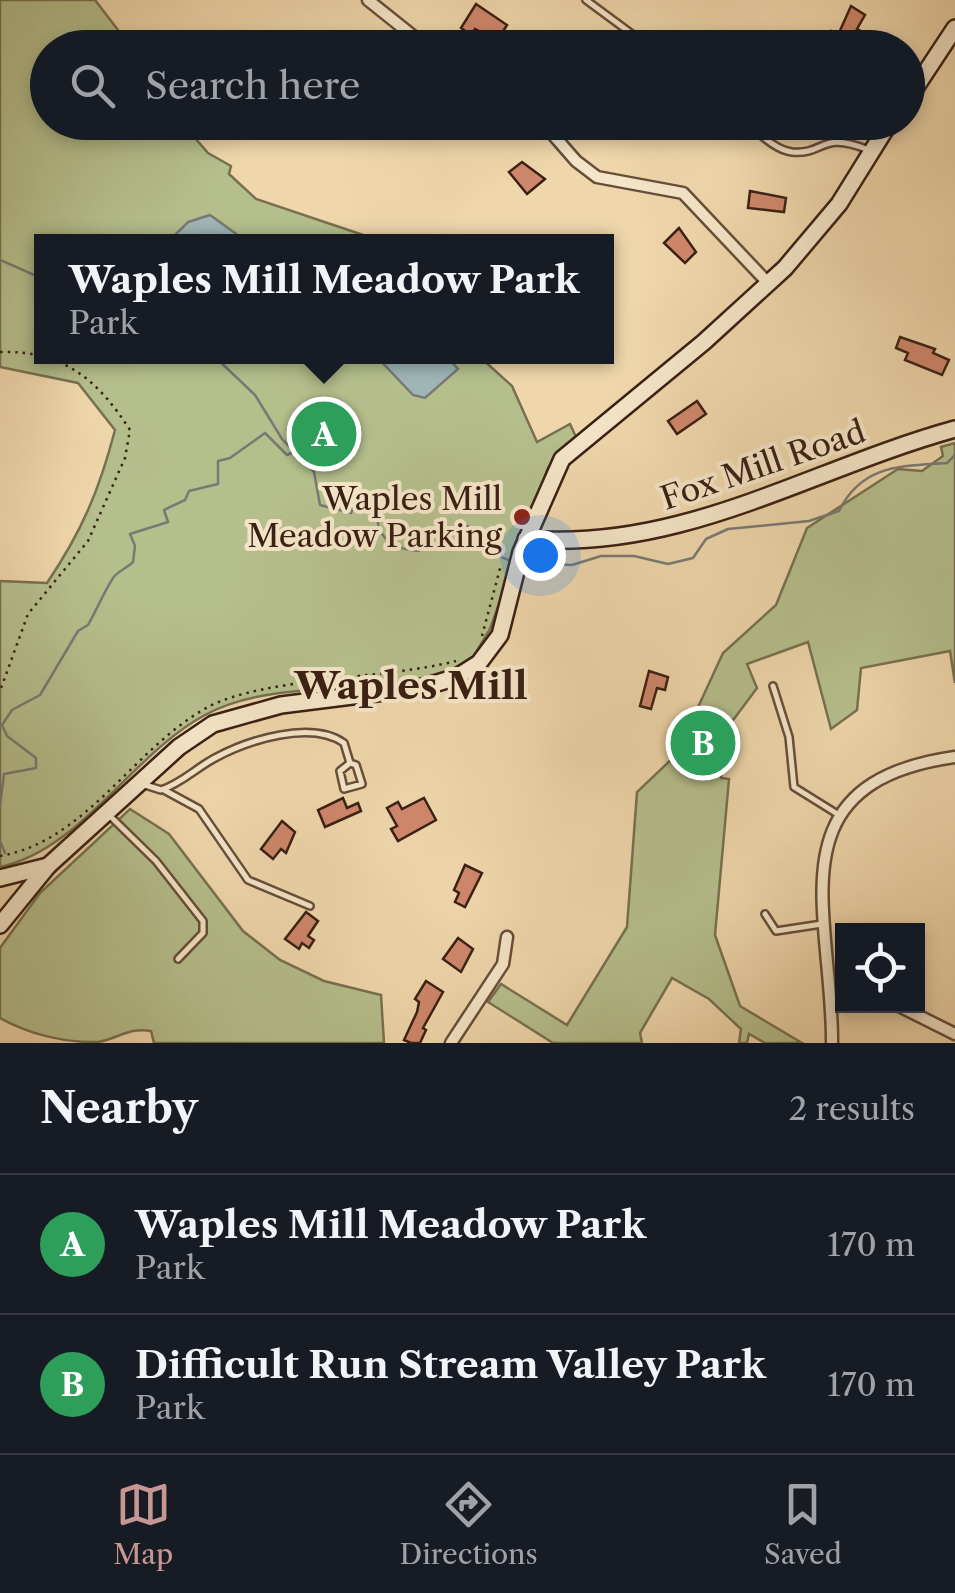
<!DOCTYPE html>
<html lang="en">
<head>
<meta charset="utf-8">
<style>
	:root { --surface:#171b24; --page:#242831; --text:#f1f3f6; --muted:#9ea1a6; --line:#363941; --accent:#c59692 }
	body { margin:0; font-family:"Libre Caslon Text",serif; background:var(--page); color:var(--text) }
	.controls { position:absolute; right:30px; bottom:30px; display:grid; overflow:hidden; border-radius:0px; box-shadow:0 5px 15px #0003 }
	.controls button { width:90px; height:90px; display:grid; place-items:center; padding:0; border:0; border-bottom:2px solid var(--line); background:var(--surface); color:var(--text); font:50px sans-serif }
	.you { position:absolute; left:540px; top:555px; width:35px; height:35px; margin:-25px; border:8px solid #fff; border-radius:50%; background:#1a73e8; box-shadow:0 0 0 15px #1a73e833 }
	.badge { display:grid; place-items:center; width:65px; height:65px; border-radius:50%; background:var(--accent); color:#fff; font-size:32px; font-weight:700 }
	.pin { position:absolute; translate:-50% -50%; border:5px solid #fff; box-shadow:0 2px 10px #0006 }
	.popup { position:absolute; left:34px; top:234px; width:580px; height:130px; box-sizing:border-box; display:grid; place-content:center; border-radius:0px; background:var(--surface); filter:drop-shadow(0 2px 8px #0005); font-size:32px; white-space:nowrap; color:var(--muted) }
	.popup b { font-size:38px; color:var(--text) }
	.popup::after { content:''; position:absolute; left:50%; top:100%; margin-left:-20px; border:20px solid transparent; border-top-color:var(--surface) }
	.list { margin:0; padding:0; list-style:none }
	h2 { display:flex; justify-content:space-between; align-items:center; height:130px; margin:0; padding:0 40px; font-size:42px }
	h2 small { font-size:32px; font-weight:400; color:var(--muted) }
	.list li { display:grid; grid-template-columns:65px 1fr auto; gap:30px; align-items:center; box-sizing:border-box; height:140px; padding:0 40px; border-top:2px solid var(--line) }
	.list b { display:block; font-size:38px; white-space:nowrap }
	.list p { margin:0; font-size:32px; white-space:nowrap; color:var(--muted) }
	.list em { font-size:32px; font-style:normal; color:var(--muted) }
	.icon { flex:none; width:55px; height:55px; fill:none; stroke:currentColor; stroke-width:2; stroke-linecap:round; stroke-linejoin:round }
	.map { position:relative; flex:none; width:955px; height:1043px; overflow:hidden }
	.search { position:absolute; background:var(--surface); box-shadow:0 5px 15px #0003; left:30px; right:30px; top:30px; height:110px; display:flex; align-items:center; gap:25px; box-sizing:border-box; padding:0 35px; border-radius:55px; color:var(--muted); font-size:38px }
	.sheet { height:410px; background:var(--surface) }
	nav { display:flex; justify-content:space-around; align-items:center; box-sizing:border-box; height:140px; border-top:2px solid var(--line); background:var(--surface); font-size:28px; color:var(--muted) }
	nav a { display:grid; justify-items:center; gap:5px }
	nav .on { color:var(--accent) }
	.map>svg:first-child { display:block }
	.green { fill:#b5bf8c; stroke:#787050; stroke-width:2.5 }
	.water { fill:#a0b6b6; stroke:#777a75; stroke-width:2.5 }
	.lines { fill:none; stroke-linecap:round; stroke-linejoin:round }
	.stream { stroke:#777a75; stroke-width:2.5 }
	.building { fill:#cf876b; stroke:#3a2014; stroke-width:2.5 }
	.lane-casing { stroke:#674e3a; stroke-width:10 }
	.street-casing { stroke:#674e3a; stroke-width:15 }
	.secondary-casing { stroke:#3a2014; stroke-width:20 }
	.path { stroke:#3a2014; stroke-width:2.5; stroke-dasharray:2.5 5; stroke-linecap:butt }
	.lane { stroke:#f5e5c8; stroke-width:5 }
	.street { stroke:#f5e5c8; stroke-width:10 }
	.secondary { stroke:#f5e5c8; stroke-width:15 }
	.poi-dot { fill:#8f2418; stroke:#f5e5c8; stroke-width:4 }
	.labels { text-anchor:middle; stroke-width:8; stroke-linejoin:round; paint-order:stroke }
	.street-label { font-size:32px; fill:#3a2014; stroke:#f5e5c8 }
	.poi-label { font-size:32px; fill:#3a2014; stroke:#f5e5c8; text-anchor:end }
	.quarter-label { font-size:38px; font-weight:bold; fill:#3a2014; stroke:#f5e5c8 }
</style>
</head>
<body>
<div class="map">
<svg width="955" height="1043" viewBox="0 0 955 1043">
	<rect width="100%" height="100%" fill="#efd7ab"/>
	<filter id="stains"><feTurbulence type="fractalNoise" baseFrequency=".002" numOctaves="4"/><feColorMatrix values="0 0 0 0 .2 0 0 0 0 .09 0 0 0 0 .02 0 0 0 .5 -.17"/></filter>
	<radialGradient id="worn" r=".72"><stop offset=".6" stop-color="#630" stop-opacity="0"/><stop offset="1" stop-color="#630" stop-opacity=".3"/></radialGradient>
	<!-- green -->
	<g class="green">
		<path d="M 0,0 L 95,0 L 131,47 L 48,48 L 48,122 L 182,123 L 208,153 L 231,166 L 229,174 L 256,199 L 381,241 L 41,242 L 41,356 L 480,357 L 512,386 L 537,442 L 570,424 L 576,437 L 548,468 L 490,629 L 472,659 C 401,702 282,673 205,715 C 132,754 81,850 0,867 L 0,581 L 47,583 C 82,531 99,491 115,430 L 78,383 L 0,367 Z"/>
		<polygon points="955,443 955,683 950,651 861,668 857,710 831,729 808,642 747,664 757,688 725,731 721,778 729,779 715,935 740,1006 802,1043 765,1043 749,1034 747,1043 739,1043 741,1029 709,999 672,978 640,1033 642,1043 553,1043 488,1002 501,984 567,1025 627,927 637,792 676,755 723,653 776,605 807,528 898,469 922,471 943,456 941,447"/>
		<path d="M 130,809 L 169,834 L 243,931 L 280,960 L 324,981 L 381,995 L 384,1043 L 154,1043 L 151,1031 C 128,1027 120,1038 98,1042 C 64,1043 29,1034 0,1018 L 0,948 L 40,893 Z"/>
	</g>
	<!-- water -->
	<g class="water">
		<polygon points="210,215 246,241 169,241 188,222"/>
		<polygon points="377,357 447,357 458,369 425,398 413,395"/>
	</g>
	<g class="lines">
		<!-- stream -->
		<g class="stream">
			<polyline points="0,260 41,278"/>
			<path d="M 214,356 L 255,395 L 282,439 L 314,472 L 320,505 L 351,513 L 356,498 L 367,496 L 377,503 C 374,535 388,549 419,551 L 440,529 L 468,526 L 481,549 L 511,561"/>
			<path d="M 524,563 L 572,565 L 601,556 L 634,556 L 668,564 L 693,558 L 706,539 L 728,529 L 809,521 L 839,511 C 862,464 902,466 947,463 L 955,455"/>
			<path d="M 0,806 L 4,774 L 36,768 L 36,758 L 7,736 L 2,725 L 12,710 L 40,695 L 78,631 L 88,625 C 97,609 103,594 113,578 C 117,572 127,568 133,562 L 135,546 L 130,534 L 168,522 L 164,510 L 185,500 L 189,491 L 218,484 L 218,461 L 230,458 L 265,433 L 287,455 L 294,452"/>
			<polyline points="0,841 5,853"/>
		</g>
	</g>
	<!-- building -->
	<g class="building">
		<polygon points="476,4 507,25 497,41 475,29 471,35 461,28"/>
		<polygon points="851,6 865,15 857,29 861,31 852,48 831,48 825,41 831,31 838,35"/>
		<polygon points="522,162 545,179 527,194 509,172"/>
		<polygon points="750,191 786,198 784,212 748,208"/>
		<polygon points="679,228 696,252 685,263 664,243"/>
		<polygon points="900,337 935,349 933,353 949,360 942,375 905,360 908,353 896,348"/>
		<polygon points="697,401 706,414 677,434 668,421"/>
		<polygon points="649,671 668,677 665,690 657,688 651,709 640,706"/>
		<polygon points="343,798 347,808 358,803 361,811 325,827 318,810"/>
		<polygon points="424,798 436,820 398,841 391,829 397,826 387,808 398,802 402,809"/>
		<polygon points="282,821 295,832 286,853 281,849 273,859 261,849"/>
		<polygon points="465,865 482,873 465,907 455,902 459,893 454,890"/>
		<polygon points="306,912 318,921 308,936 314,940 309,948 302,943 299,949 285,939"/>
		<polygon points="458,938 473,949 461,972 443,959"/>
		<polygon points="426,981 443,992 423,1028 426,1030 420,1043 411,1043 404,1040 417,1012 419,1002 415,999"/>
	</g>
	<g class="lines">
		<!-- lane casing -->
		<g class="lane-casing">
			<g id="lane">
				<polyline points="586,0 651,48"/>
				<path d="M 745,122 C 759,133 775,150 792,152 C 826,155 819,130 869,150"/>
				<polyline points="773,686 789,737 794,787 839,815"/>
				<path d="M 142,784 L 161,790 C 182,783 196,768 215,758 C 248,740 311,720 344,743 L 350,763 L 340,771 L 344,789 L 362,784 L 356,765 L 350,763"/>
				<polyline points="164,790 199,809 248,880 310,906"/>
				<polyline points="109,815 156,861 203,921 203,933 178,959"/>
				<polyline points="765,914 776,931 822,924"/>
			</g>
		</g>
		<!-- street casing -->
		<g class="street-casing">
			<g id="street">
				<polyline points="368,0 428,48"/>
				<polyline points="542,122 576,161 597,177 683,193 768,283"/>
				<polyline points="899,1006 955,1034"/>
				<polyline points="451,1043 503,964 507,937"/>
				<path d="M 832,1043 C 833,915 770,783 955,757"/>
			</g>
		</g>
		<!-- secondary casing -->
		<g class="secondary-casing">
			<g id="secondary">
				<polyline points="908,99 955,28"/>
				<path d="M 526,539 C 683,552 810,469 955,429"/>
				<polyline points="0,878 48,866 179,747 213,724 281,705 424,687 457,677 479,663 500,635 521,552 562,459 704,342 785,268 839,204 890,122"/>
				<polyline points="0,925 48,866"/>
			</g>
		</g>
		<!-- path -->
		<g class="path">
			<path d="M 0,352 C 63,350 98,380 130,430 L 125,458 L 88,541 L 28,614 L 0,691"/>
			<polyline points="482,636 501,565"/>
			<path d="M 0,856 C 87,841 133,748 208,707 C 265,677 388,679 456,661"/>
		</g>
		<!-- lane -->
		<use href="#lane" class="lane"/>
		<!-- street -->
		<use href="#street" class="street"/>
		<!-- secondary -->
		<use href="#secondary" class="secondary"/>
	</g>
	<!-- markers -->
	<circle class="poi-dot" cx="522" cy="517" r="10"/>
	<g class="labels">
		<!-- street labels -->
		<g class="street-label">
			<text transform="translate(763 465) rotate(-19)" y="11">Fox Mill Road</text>
		</g>
		<!-- poi labels -->
		<g class="poi-label">
			<text x="502" y="510">Waples Mill<tspan x="502" dy="37">Meadow Parking</tspan></text>
		</g>
		<!-- quarter labels -->
		<g class="quarter-label">
			<text x="411" y="699">Waples Mill</text>
		</g>
	</g>
	<rect width="100%" height="100%" filter="url(#stains)"/>
	<rect width="100%" height="100%" fill="url(#worn)"/>
</svg>
<div class="controls">
<button><svg class="icon" aria-label="locate" viewBox="0 0 24 24"><circle cx="12" cy="12" r="6"/><path d="M12 2v4M12 18v4M2 12h4M18 12h4"/></svg></button>
</div>
<div class="you"></div>
<div class="pin badge" style="left:324px;top:434px;background:#2e9e5b">A</div>
<div class="popup"><b>Waples Mill Meadow Park</b>Park</div>
<div class="pin badge" style="left:703px;top:743px;background:#2e9e5b">B</div>
<div class="search"><svg class="icon" aria-label="search" viewBox="0 0 24 24"><circle cx="10" cy="10" r="6"/><path d="M15 15l6 6"/></svg>Search here</div>
</div>
<section class="sheet">
<h2>Nearby<small>2 results</small></h2>
<ul class="list">
<li><span class="badge" style="background:#2e9e5b">A</span><div><b>Waples Mill Meadow Park</b><p>Park</p></div><em>170 m</em></li>
<li><span class="badge" style="background:#2e9e5b">B</span><div><b>Difficult Run Stream Valley Park</b><p>Park</p></div><em>170 m</em></li>
</ul>
</section>
<nav>
<a class="on"><svg class="icon" aria-label="map" viewBox="0 0 24 24"><path d="M3 6l6-2 6 2 6-2v14l-6 2-6-2-6 2zM9 4v14M15 6v14"/></svg>Map</a>
<a><svg class="icon" aria-label="directions" viewBox="0 0 24 24"><path d="M12 3l9 9-9 9-9-9zM9 14v-3h6M13 9l2 2-2 2"/></svg>Directions</a>
<a><svg class="icon" aria-label="saved" viewBox="0 0 24 24"><path d="M7 4h10v16l-5-4-5 4z"/></svg>Saved</a>
</nav>
</body>
</html>
